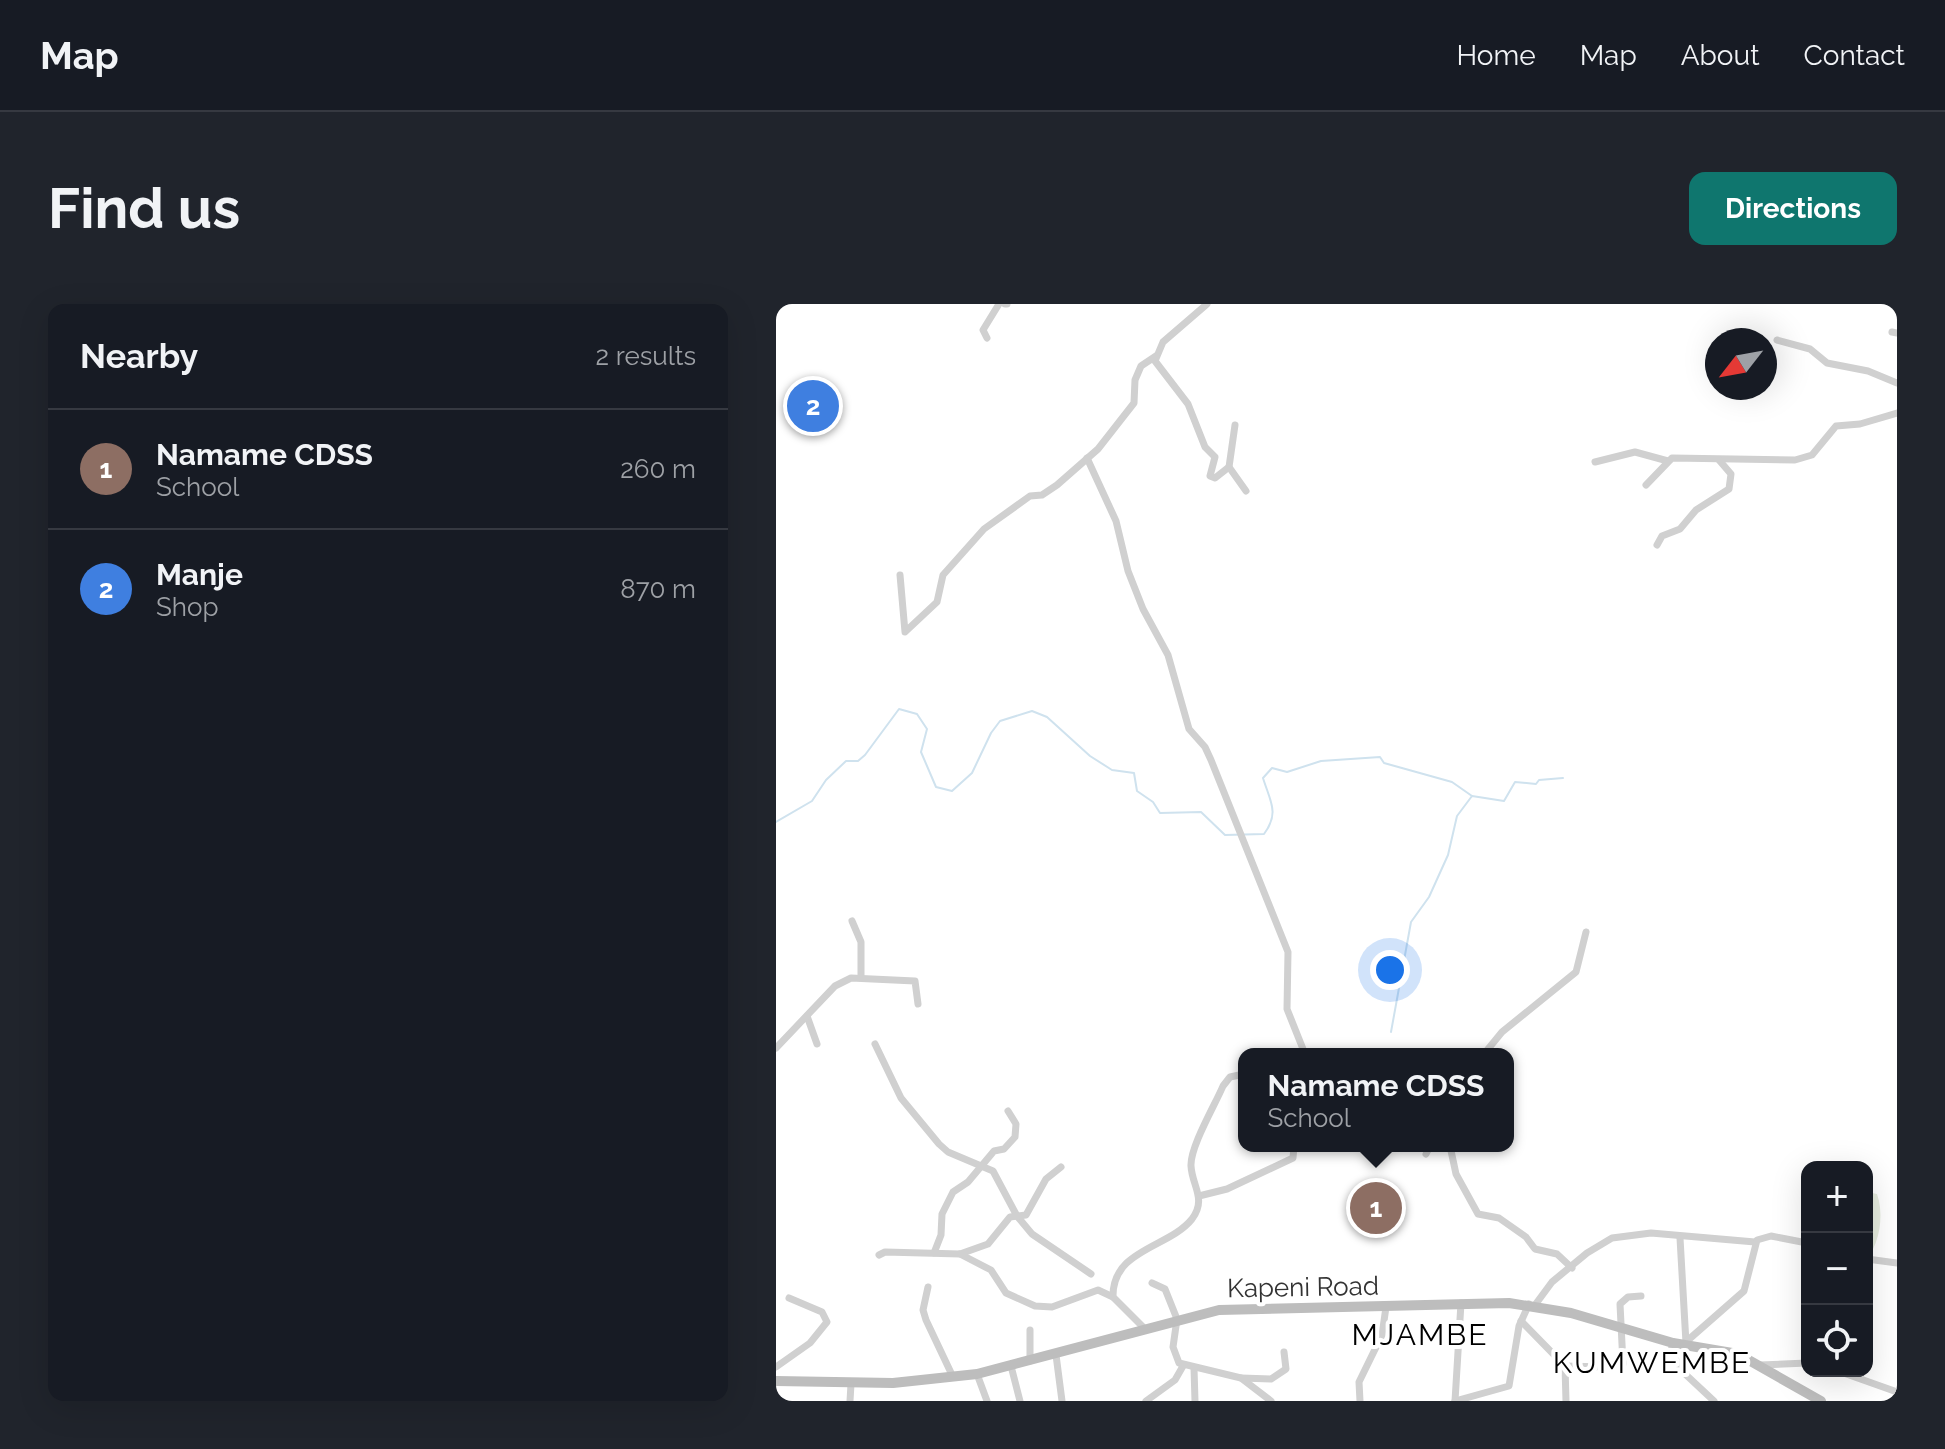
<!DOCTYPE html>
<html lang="en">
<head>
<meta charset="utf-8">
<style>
	:root { --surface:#171b24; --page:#20242c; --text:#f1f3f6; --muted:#9ea1a6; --line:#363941; --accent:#0f766e }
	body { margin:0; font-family:Raleway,sans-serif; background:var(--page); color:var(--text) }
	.controls { position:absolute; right:24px; bottom:24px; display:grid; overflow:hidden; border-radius:16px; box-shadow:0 8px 32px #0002 }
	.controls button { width:72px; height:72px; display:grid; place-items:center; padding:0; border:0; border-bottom:2px solid var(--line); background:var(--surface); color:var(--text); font:40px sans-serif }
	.compass { position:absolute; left:929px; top:24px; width:72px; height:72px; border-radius:50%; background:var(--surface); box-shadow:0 8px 32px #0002; rotate:239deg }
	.you { position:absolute; left:614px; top:666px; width:28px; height:28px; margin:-20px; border:6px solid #fff; border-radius:50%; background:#1a73e8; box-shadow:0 0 0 12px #1a73e833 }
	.badge { display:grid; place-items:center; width:52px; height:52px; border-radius:50%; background:var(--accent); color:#fff; font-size:26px; font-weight:700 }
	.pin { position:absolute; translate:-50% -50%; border:4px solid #fff; box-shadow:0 2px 8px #0006 }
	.popup { position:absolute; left:462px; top:744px; width:276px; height:104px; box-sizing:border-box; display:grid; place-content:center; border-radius:16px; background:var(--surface); filter:drop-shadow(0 2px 6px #0005); font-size:26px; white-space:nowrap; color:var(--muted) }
	.popup b { font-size:30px; color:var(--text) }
	.popup::after { content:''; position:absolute; left:50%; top:100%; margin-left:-16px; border:16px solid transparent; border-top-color:var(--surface) }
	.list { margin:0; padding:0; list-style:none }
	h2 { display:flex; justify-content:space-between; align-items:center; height:104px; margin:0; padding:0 32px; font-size:34px }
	h2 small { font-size:26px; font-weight:400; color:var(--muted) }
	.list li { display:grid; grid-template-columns:52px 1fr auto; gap:24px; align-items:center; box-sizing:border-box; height:120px; padding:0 32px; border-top:2px solid var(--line) }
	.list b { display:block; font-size:30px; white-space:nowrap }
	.list p { margin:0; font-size:26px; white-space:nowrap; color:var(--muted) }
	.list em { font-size:26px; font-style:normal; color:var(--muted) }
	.icon { flex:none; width:44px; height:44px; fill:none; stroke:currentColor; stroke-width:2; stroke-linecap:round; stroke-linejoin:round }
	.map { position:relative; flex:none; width:1121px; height:1097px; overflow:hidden; border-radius:16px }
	header { display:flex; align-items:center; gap:48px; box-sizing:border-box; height:112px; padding:0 40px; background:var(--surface); border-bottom:2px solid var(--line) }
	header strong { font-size:38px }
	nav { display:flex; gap:44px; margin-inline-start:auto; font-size:28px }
	.intro { display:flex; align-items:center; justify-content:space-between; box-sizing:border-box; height:192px; padding:0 48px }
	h1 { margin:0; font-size:56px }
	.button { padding:20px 36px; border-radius:16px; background:var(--accent); color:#fff; font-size:28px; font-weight:700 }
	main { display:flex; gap:48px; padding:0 48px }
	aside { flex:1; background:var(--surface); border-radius:16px; box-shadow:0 8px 32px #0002 }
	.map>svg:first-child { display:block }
	.green { fill:#e6ecdf }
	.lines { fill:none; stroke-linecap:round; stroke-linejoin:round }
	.stream { stroke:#cfe2ee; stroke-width:2 }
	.minor { stroke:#d0d0d0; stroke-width:7 }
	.secondary { stroke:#bdbdbd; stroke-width:10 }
	.labels { text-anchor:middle; stroke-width:8; stroke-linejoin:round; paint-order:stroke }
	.street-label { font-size:26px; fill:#333; stroke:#fff }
	.quarter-label { font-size:30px; letter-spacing:2px; fill:#000; stroke:#fff }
</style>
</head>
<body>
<header>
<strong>Map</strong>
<nav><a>Home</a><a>Map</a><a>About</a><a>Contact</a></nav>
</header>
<div class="intro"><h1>Find us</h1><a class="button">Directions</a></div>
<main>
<aside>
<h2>Nearby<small>2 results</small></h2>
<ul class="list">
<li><span class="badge" style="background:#8d6e63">1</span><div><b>Namame CDSS</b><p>School</p></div><em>260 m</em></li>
<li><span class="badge" style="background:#3f7fe0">2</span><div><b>Manje</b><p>Shop</p></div><em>870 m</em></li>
</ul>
</aside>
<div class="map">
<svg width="1121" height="1097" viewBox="0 0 1121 1097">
	<rect width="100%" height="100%" fill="#fff"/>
	<!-- green -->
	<path class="green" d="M 1091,888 L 1101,890 C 1107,907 1105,929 1097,945 L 1091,945 Z"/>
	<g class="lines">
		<!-- stream -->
		<g class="stream">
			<path d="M 0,518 L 36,497 L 50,476 L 70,457 L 82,457 L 89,451 L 123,405 L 141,410 L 151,425 L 145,448 L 160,483 L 176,487 L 196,469 L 215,429 L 224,417 L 256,407 L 271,413 L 314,452 L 336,466 L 358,469 L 361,487 L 377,498 L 384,509 L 425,508 L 449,531 L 488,530 C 504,509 494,497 487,474 L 496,464 L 511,468 L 545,457 L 604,453 L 608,459 L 676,478 L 696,492"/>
			<polyline points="615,728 635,618 653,593 672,551 681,512 696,492 728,497 739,478 760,480 763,476 787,474"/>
		</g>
		<!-- minor -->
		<g class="minor">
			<polyline points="229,0 231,0"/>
			<polyline points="431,0 387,38 379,57 412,100 429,143 439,153 434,172 439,174 453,163"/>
			<polyline points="1116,28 1121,29"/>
			<polyline points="211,34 207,26 223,0"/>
			<polyline points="1001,36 1034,45 1051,59 1092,67 1121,79"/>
			<polyline points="459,121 453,163 470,187"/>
			<polyline points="311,154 340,217 352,267 367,305 392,351 413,425 429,443 435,456 512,648 511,705 529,750"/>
			<polyline points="819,158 859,148 892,157"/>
			<polyline points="870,181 896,154 1019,156 1036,151 1060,122 1084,120 1121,109"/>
			<polyline points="881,241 886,232 904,225 920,206 953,185 955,170 943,156"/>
			<polyline points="124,271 129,328 161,298 167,271 208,225 254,192 266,191 281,181 322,145 358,99 359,76 365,62 380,52"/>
			<polyline points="76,617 85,638 85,674"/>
			<polyline points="31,712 41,740"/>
			<polyline points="99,740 125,794 163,840 172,848 217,867 241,912 256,930 315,970"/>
			<polyline points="0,744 59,682 75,674 139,677 142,700"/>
			<polyline points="708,750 726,728 800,668 810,628"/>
			<polyline points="674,842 680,870 702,910 723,914 750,933 759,945 781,950 796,964"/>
			<polyline points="650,850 654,842"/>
			<polyline points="423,892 451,885 517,854 518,842"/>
			<polyline points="904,934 910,1039"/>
			<polyline points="158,949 165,931 166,910 177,888 192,878 218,847 228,845 239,833 240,820 232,807"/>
			<polyline points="184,950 215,966 230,989 259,1002 276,1003 322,986 337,993"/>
			<polyline points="103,951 109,948 184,950 212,940 234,913 250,911 270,875 285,863"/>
			<polyline points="1091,955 1121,959"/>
			<polyline points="376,979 389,985 401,1015 397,1043 403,1059 465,1074 495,1097"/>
			<polyline points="152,983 147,1006 150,1016 177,1073"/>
			<polyline points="759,1001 776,978 811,949 836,934 875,929 979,938"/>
			<polyline points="745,1017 789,1062 790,1097"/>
			<path d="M 369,1025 L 337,993 C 336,945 393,944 416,915 C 431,895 416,882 415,862 C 414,843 439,801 447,782 L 454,773 L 468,770"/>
			<polyline points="254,1026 254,1057"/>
			<polyline points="911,1037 968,987 981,936 995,932 1031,939"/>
			<polyline points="897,1039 895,1047 907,1068 938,1097"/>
			<polyline points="280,1051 286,1097"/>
			<polyline points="847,1060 844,1000 852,993 865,992"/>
			<polyline points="984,1061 1031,1059"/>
			<polyline points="235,1062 244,1097"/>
			<polyline points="789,1062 829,1063"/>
			<polyline points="0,1063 34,1039 51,1018 46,1008 13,994"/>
			<polyline points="418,1064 419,1097"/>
			<polyline points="1062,1067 1121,1088"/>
			<polyline points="201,1070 211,1097"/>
			<polyline points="465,1074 495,1075 510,1065 508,1048"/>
			<polyline points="74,1097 75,1080"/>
			<polyline points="370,1097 399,1076 407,1062"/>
			<polyline points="584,1097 583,1078 606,1031 610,1003"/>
			<polyline points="679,1097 733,1082 743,1022 753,1000"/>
			<polyline points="679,1097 685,999"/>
		</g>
		<!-- secondary -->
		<polyline class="secondary" points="0,1077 117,1079 201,1070 443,1006 733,999 795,1009 897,1039 962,1050 1045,1097"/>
	</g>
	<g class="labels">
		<!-- street labels -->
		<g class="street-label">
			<text transform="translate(527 983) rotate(-1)" y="9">Kapeni Road</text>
		</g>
		<!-- quarter labels -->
		<g class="quarter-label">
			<text x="644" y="1041">MJAMBE</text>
			<text x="876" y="1069">KUMWEMBE</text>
		</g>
	</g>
</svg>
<div class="controls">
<button>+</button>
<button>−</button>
<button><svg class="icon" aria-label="locate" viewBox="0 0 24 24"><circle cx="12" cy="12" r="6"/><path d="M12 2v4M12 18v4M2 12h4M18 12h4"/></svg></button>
</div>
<svg class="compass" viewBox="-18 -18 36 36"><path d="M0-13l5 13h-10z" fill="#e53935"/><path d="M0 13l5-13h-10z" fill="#9ea1a6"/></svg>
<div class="you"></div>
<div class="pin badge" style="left:600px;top:904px;background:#8d6e63">1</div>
<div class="popup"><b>Namame CDSS</b>School</div>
<div class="pin badge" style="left:37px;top:102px;background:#3f7fe0">2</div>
</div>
</main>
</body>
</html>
